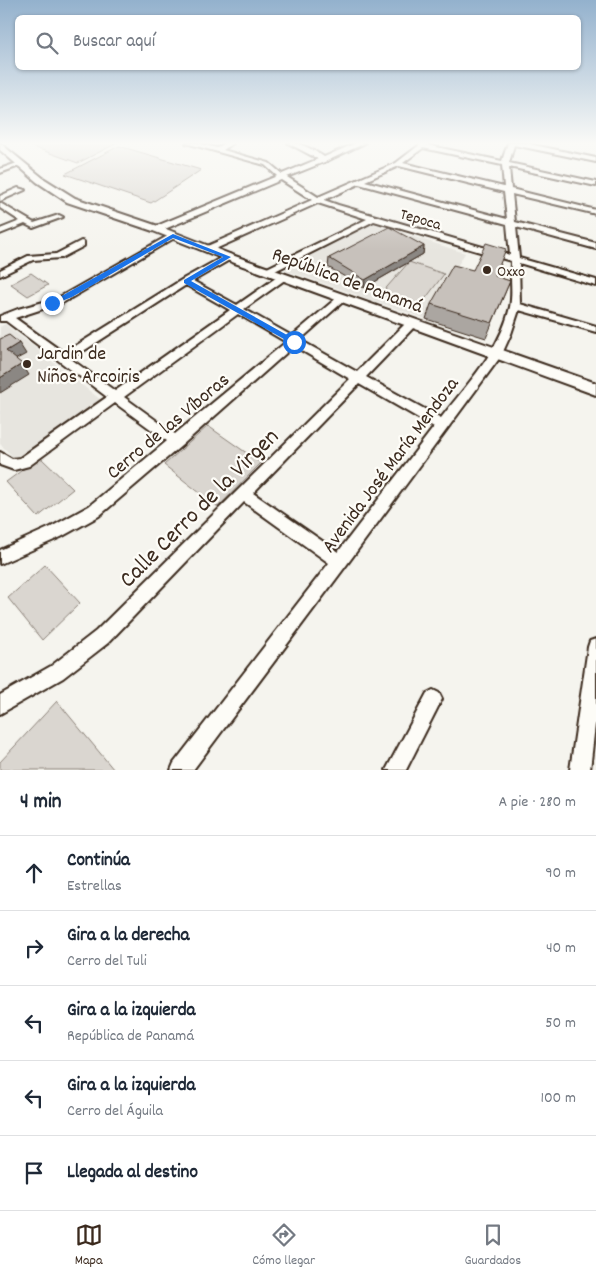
<!DOCTYPE html>
<html lang="es">
<head>
<meta charset="utf-8">
<style>
	:root { --surface:#fff; --page:#f6f6f7; --text:#1f2937; --muted:#747a83; --line:#e0e1e3; --accent:#3b2a1e }
	body { margin:0; font-family:Dekko,sans-serif; background:var(--page); color:var(--text) }
	.stop { position:absolute; width:15px; height:15px; margin:-11px; border:4px solid #1a73e8; border-radius:50%; background:#fff }
	.stop.end { background:#1a73e8; border-color:#fff; box-shadow:0 1px 5px #0008 }
	.list { margin:0; padding:0; list-style:none }
	h2 { display:flex; justify-content:space-between; align-items:center; height:65px; margin:0; padding:0 20px; font-size:21px }
	h2 small { font-size:16px; font-weight:400; color:var(--muted) }
	.list li { display:grid; grid-template-columns:32px 1fr auto; gap:15px; align-items:center; box-sizing:border-box; height:75px; padding:0 20px; border-top:1px solid var(--line) }
	.list b { display:block; font-size:19px; white-space:nowrap }
	.list p { margin:0; font-size:16px; white-space:nowrap; color:var(--muted) }
	.list em { font-size:16px; font-style:normal; color:var(--muted) }
	.icon { flex:none; width:28px; height:28px; fill:none; stroke:currentColor; stroke-width:2; stroke-linecap:round; stroke-linejoin:round }
	.map { position:relative; flex:none; width:596px; height:770px; overflow:hidden }
	.search { position:absolute; background:var(--surface); box-shadow:0 1px 4px #0004; left:15px; right:15px; top:15px; height:55px; display:flex; align-items:center; gap:12px; box-sizing:border-box; padding:0 18px; border-radius:8px; color:var(--muted); font-size:19px }
	.sheet { height:440px; background:var(--surface) }
	nav { display:flex; justify-content:space-around; align-items:center; box-sizing:border-box; height:70px; border-top:1px solid var(--line); background:var(--surface); font-size:14px; color:var(--muted) }
	nav a { display:grid; justify-items:center; gap:2px }
	nav .on { color:var(--accent) }
	.map>svg:first-child { display:block }
	.built { fill:#e7e5df }
	.green { fill:#dad6d0; stroke:#8a8077 }
	.lines { fill:none; stroke-linecap:round; stroke-linejoin:round }
	.minor-casing { stroke:#3b2a1e; stroke-width:4 }
	.major-casing { stroke:#3b2a1e; stroke-width:4 }
	.minor { fill:#fdfcf7; fill-rule:evenodd }
	.major { fill:#fdfcf7; fill-rule:evenodd }
	.wall { fill:#aba6a1; stroke:#3b2a1e }
	.shaded-wall { fill:#8b8783; stroke:#3b2a1e }
	.building { fill:#c7c1bb; stroke:#3b2a1e }
	.route { fill:#1a73e8 }
	.poi-dot { fill:#3b2a1e; stroke:#fdfcf7; stroke-width:2 }
	.labels { text-anchor:middle; stroke-width:4.5; stroke-linejoin:round; paint-order:stroke }
	.far-street-label { font-size:16px; fill:#3b2a1e; stroke:#fdfcf7 }
	.far-poi-label { font-size:16px; fill:#3b2a1e; stroke:#fdfcf7; text-anchor:start }
	.street-label { font-size:20px; fill:#3b2a1e; stroke:#fdfcf7 }
	.poi-label { font-size:20px; fill:#3b2a1e; stroke:#fdfcf7; text-anchor:start }
	.near-street-label { font-size:24px; fill:#3b2a1e; stroke:#fdfcf7 }
</style>
</head>
<body>
<div class="map">
<svg width="596" height="770" viewBox="0 0 596 770">
	<rect width="100%" height="100%" fill="#f5f4ee"/>
	<filter id="ink" filterUnits="userSpaceOnUse"><feTurbulence type="fractalNoise" baseFrequency=".02" numOctaves="2"/><feDisplacementMap in="SourceGraphic" scale="10" xChannelSelector="R" yChannelSelector="G"/><feConvolveMatrix kernelMatrix="1 2 1 2 8 2 1 2 1" color-interpolation-filters="sRGB"/></filter>
	<g filter="url(#ink)">
		<!-- built -->
		<g class="built">
			<polygon points="371,223 465,253 426,319 285,270"/>
			<polygon points="5,324 101,400 17,461 0,444 0,327"/>
		</g>
		<!-- green -->
		<g class="green">
			<polygon points="22,143 111,143 115,144 78,163"/>
			<polygon points="119,146 201,170 151,203 65,174"/>
			<polygon points="409,262 444,274 417,310 380,295"/>
			<polygon points="31,273 48,285 28,296 11,284"/>
			<polygon points="208,426 261,463 218,507 164,465"/>
			<polygon points="40,457 73,489 38,517 6,482"/>
			<polygon points="45,565 80,603 42,640 8,598"/>
			<polygon points="57,701 114,770 0,770 0,762"/>
		</g>
		<g class="lines">
			<!-- minor casing -->
			<g class="minor-casing">
				<g id="minor">
					<path d="M 186,143 L 197,143 L 217,148 L 225,143 L 233,143 L 223,150 L 269,163 L 282,174 L 318,159 L 288,143 C 302,143 312,149 324,157 L 356,143 L 365,143 L 327,161 L 287,177 L 318,197 L 396,163 L 422,143 L 429,143 L 427,145 L 502,161 L 508,143 L 524,143 L 596,158 L 596,162 L 514,145 L 509,163 L 596,182 L 596,186 L 509,167 L 511,189 L 596,210 L 596,214 L 512,194 L 515,222 L 596,243 L 596,249 L 516,227 L 519,258 L 596,280 L 596,286 L 519,263 L 520,304 L 596,326 L 596,332 L 519,310 L 511,334 L 501,356 L 345,567 L 193,770 L 171,770 L 174,763 L 329,563 L 244,502 L 108,643 L 63,678 L 0,714 L 0,695 L 51,666 L 96,631 L 350,379 L 294,346 L 181,446 L 99,516 L 61,537 L 0,564 L 0,550 L 51,527 L 89,506 L 167,441 L 115,403 L 29,466 L 14,470 L 0,465 L 0,452 L 12,459 L 20,458 L 107,397 L 6,321 L 0,321 L 0,316 L 18,309 L 58,298 L 173,233 L 177,235 L 176,237 L 64,302 L 15,318 L 64,353 L 183,279 L 228,254 L 231,255 L 231,259 L 193,281 L 237,305 L 280,275 L 286,275 L 286,279 L 244,309 L 292,336 L 339,296 L 345,296 L 345,300 L 300,340 L 357,372 L 408,321 L 416,321 L 417,323 L 416,325 L 366,377 L 441,418 C 467,384 500,351 510,307 C 513,293 510,276 511,261 L 374,221 L 271,273 L 265,273 L 265,269 L 367,219 L 318,203 L 211,251 L 205,251 L 205,247 L 312,200 L 281,180 L 160,231 L 154,231 L 154,227 L 277,176 L 265,165 ZM 423,148 L 502,165 L 504,187 L 403,163 ZM 399,166 L 504,192 L 507,219 L 365,181 ZM 359,184 L 507,224 L 510,255 L 338,205 L 324,200 ZM 186,285 L 230,310 L 115,391 L 71,359 ZM 238,314 L 286,342 L 175,434 L 124,397 ZM 359,384 L 434,427 L 338,552 L 253,493 Z"/>
					<polygon points="20,162 22,163 22,165 0,173 0,169"/>
					<polygon points="18,188 25,190 0,201 0,196"/>
					<polygon points="0,203 34,223 59,215 63,217 33,228 25,224 0,234 0,229 20,221 0,208"/>
					<polygon points="81,241 84,242 84,246 61,258 33,260 0,276 0,270 28,256 56,254"/>
					<polygon points="596,639 596,716 590,770 570,770 588,647 590,641"/>
					<polygon points="433,690 439,693 442,699 406,770 386,770 427,693"/>
				</g>
			</g>
			<!-- major casing -->
			<g class="major-casing">
				<polygon id="major" points="0,143 43,178 75,198 161,227 232,255 596,383 596,395 224,259 153,231 67,202 37,182 0,150"/>
			</g>
			<!-- minor -->
			<use href="#minor" class="minor"/>
			<!-- major -->
			<use href="#major" class="major"/>
		</g>
		<!-- wall -->
		<g class="wall">
			<polygon points="424,246 423,254 364,288 328,267 329,258"/>
			<polygon points="501,264 495,277 510,281 486,338 426,319 431,304 473,270"/>
		</g>
		<!-- shaded-wall -->
		<g class="shaded-wall">
			<polygon points="424,246 423,254 364,288 365,280"/>
			<polygon points="19,343 26,354 13,361 6,351"/>
			<polygon points="22,364 29,375 0,393 0,378"/>
		</g>
		<!-- building -->
		<g class="building">
			<polygon points="389,227 424,246 365,280 329,258"/>
			<polygon points="486,243 506,249 495,276 510,281 492,323 431,304 453,265 473,270"/>
			<polygon points="9,335 19,343 6,351 22,364 0,378 0,339"/>
		</g>
	</g>
	<!-- sky -->
	<linearGradient id="sky" x2="0" y2="1"><stop stop-color="#93b1cd"/><stop offset="0.57" stop-color="#fafaf7"/><stop offset="1" stop-color="#fafaf7" stop-opacity="0"/></linearGradient>
	<rect width="596" height="251" fill="url(#sky)"/>
	<!-- route -->
	<polygon class="route" points="173,234 231,257 191,281 296,340 296,343 291,343 184,283 184,280 223,257 173,238 72,297 52,305 49,303"/>
	<!-- markers -->
	<g class="poi-dot">
		<circle cx="487" cy="270" r="5"/>
		<circle cx="27" cy="364" r="5"/>
	</g>
	<g class="labels">
		<!-- far-street labels -->
		<g class="far-street-label">
			<text transform="translate(421 218) rotate(16)" y="6">Tepoca</text>
		</g>
		<!-- far-poi labels -->
		<g class="far-poi-label">
			<text x="497" y="276">Oxxo</text>
		</g>
		<!-- street labels -->
		<g class="street-label">
			<text transform="translate(348 279) rotate(20)" y="7">República de Panamá</text>
			<text transform="translate(167 425) rotate(-40)" y="7">Cerro de las Víboras</text>
			<text transform="translate(389 464) rotate(-53)" y="7">Avenida José María Mendoza</text>
		</g>
		<!-- poi labels -->
		<g class="poi-label">
			<text x="37" y="359">Jardin de<tspan x="37" dy="23">Niños Arcoiris</tspan></text>
		</g>
		<!-- near-street labels -->
		<g class="near-street-label">
			<text transform="translate(198 507) rotate(-45)" y="8">Calle Cerro de la Virgen</text>
		</g>
	</g>
</svg>
<div class="stop" style="left:294px;top:342px"></div>
<div class="stop end" style="left:52px;top:303px"></div>
<div class="search"><svg class="icon" aria-label="search" viewBox="0 0 24 24"><circle cx="10" cy="10" r="6"/><path d="M15 15l6 6"/></svg>Buscar aquí</div>
</div>
<section class="sheet">
<h2>4 min<small>A pie · 280 m</small></h2>
<ul class="list">
<li><svg class="icon" aria-label="ahead" viewBox="0 0 24 24"><path d="M12 20V5M6 11l6-6 6 6"/></svg><div><b>Continúa</b><p>Estrellas</p></div><em>90 m</em></li>
<li><svg class="icon" aria-label="right" viewBox="0 0 24 24"><path d="M7 20v-9h11M14 6l5 5-5 5"/></svg><div><b>Gira a la derecha</b><p>Cerro del Tuli</p></div><em>40 m</em></li>
<li><svg class="icon" aria-label="left" viewBox="0 0 24 24"><path d="M17 20v-9H6M10 6l-5 5 5 5"/></svg><div><b>Gira a la izquierda</b><p>República de Panamá</p></div><em>50 m</em></li>
<li><svg class="icon" aria-label="left" viewBox="0 0 24 24"><path d="M17 20v-9H6M10 6l-5 5 5 5"/></svg><div><b>Gira a la izquierda</b><p>Cerro del Águila</p></div><em>100 m</em></li>
<li><svg class="icon" aria-label="arrive" viewBox="0 0 24 24"><path d="M6 21V4h12l-3 4 3 4H6"/></svg><div><b>Llegada al destino</b></div></li>
</ul>
</section>
<nav>
<a class="on"><svg class="icon" aria-label="map" viewBox="0 0 24 24"><path d="M3 6l6-2 6 2 6-2v14l-6 2-6-2-6 2zM9 4v14M15 6v14"/></svg>Mapa</a>
<a><svg class="icon" aria-label="directions" viewBox="0 0 24 24"><path d="M12 3l9 9-9 9-9-9zM9 14v-3h6M13 9l2 2-2 2"/></svg>Cómo llegar</a>
<a><svg class="icon" aria-label="saved" viewBox="0 0 24 24"><path d="M7 4h10v16l-5-4-5 4z"/></svg>Guardados</a>
</nav>
</body>
</html>
